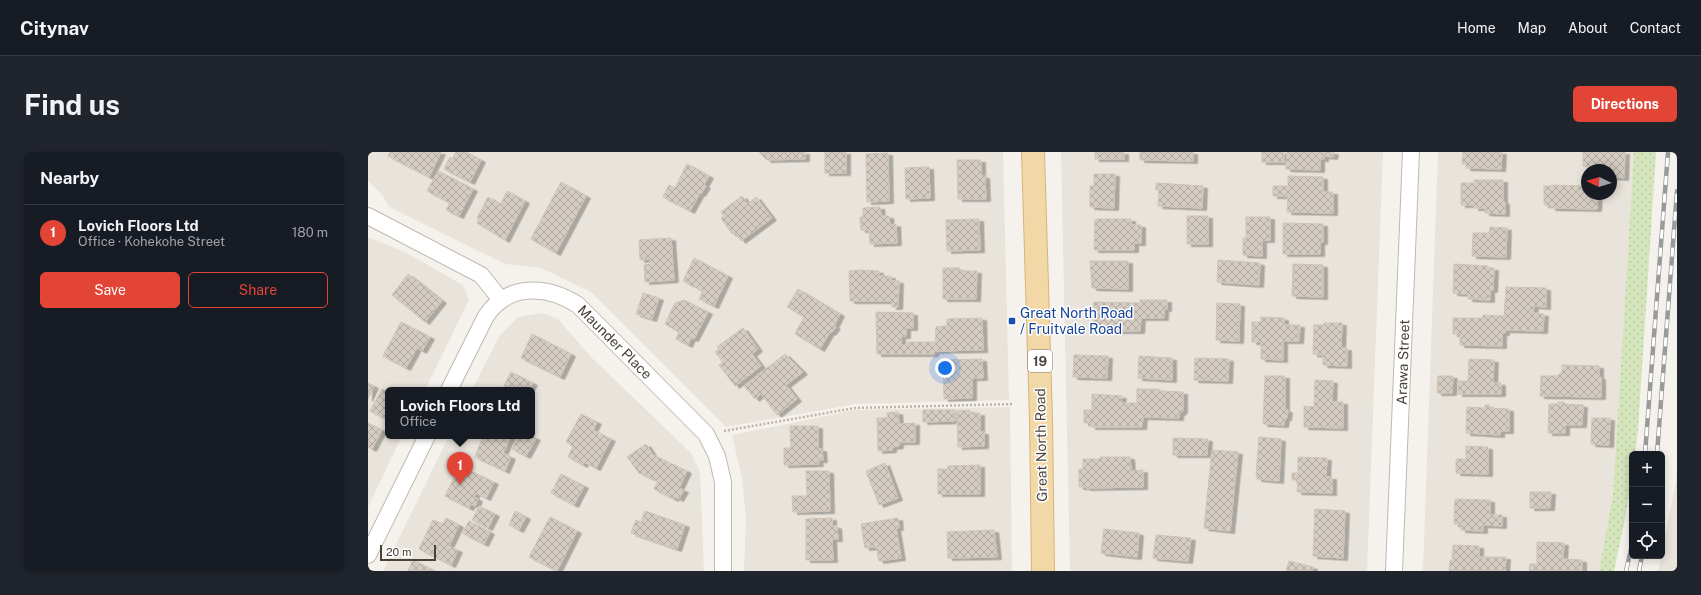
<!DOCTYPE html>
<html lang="en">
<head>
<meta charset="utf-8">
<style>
	:root { --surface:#171b24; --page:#20242c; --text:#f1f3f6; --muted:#9ea1a6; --line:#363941; --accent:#e24436 }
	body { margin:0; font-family:"Public Sans",sans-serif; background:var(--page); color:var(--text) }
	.controls { position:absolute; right:12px; bottom:12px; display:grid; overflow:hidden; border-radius:6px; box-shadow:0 2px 10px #0003 }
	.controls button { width:36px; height:36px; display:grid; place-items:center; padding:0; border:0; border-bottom:1px solid var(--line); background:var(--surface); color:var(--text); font:20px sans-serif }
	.compass { position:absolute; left:1213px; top:12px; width:36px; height:36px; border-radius:50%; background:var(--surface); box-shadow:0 2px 10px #0003; rotate:274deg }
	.scale { position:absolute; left:12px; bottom:10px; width:56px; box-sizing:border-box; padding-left:4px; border:2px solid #49423b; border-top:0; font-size:11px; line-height:14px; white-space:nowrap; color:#49423b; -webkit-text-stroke:3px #fff; paint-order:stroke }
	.you { position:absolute; left:577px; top:216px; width:14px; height:14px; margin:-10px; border:3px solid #fff; border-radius:50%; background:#1a73e8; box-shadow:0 0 0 6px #1a73e833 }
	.badge { display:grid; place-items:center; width:26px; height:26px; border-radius:50%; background:var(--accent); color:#fff; font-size:13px; font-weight:700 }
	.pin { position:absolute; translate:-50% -33px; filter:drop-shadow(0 1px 2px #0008) }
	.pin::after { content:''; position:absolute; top:21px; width:14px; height:12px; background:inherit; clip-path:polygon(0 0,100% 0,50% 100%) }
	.popup { position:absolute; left:17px; top:235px; width:150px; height:52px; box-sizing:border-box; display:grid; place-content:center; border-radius:6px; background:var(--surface); filter:drop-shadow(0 1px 3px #0005); font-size:13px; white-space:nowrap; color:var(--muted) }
	.popup b { font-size:15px; color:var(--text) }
	.popup::after { content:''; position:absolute; left:50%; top:100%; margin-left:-8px; border:8px solid transparent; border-top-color:var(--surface) }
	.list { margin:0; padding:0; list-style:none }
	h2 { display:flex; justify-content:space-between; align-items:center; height:52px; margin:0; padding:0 16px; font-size:17px }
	h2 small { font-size:13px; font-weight:400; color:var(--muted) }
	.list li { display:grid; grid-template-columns:26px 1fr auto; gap:12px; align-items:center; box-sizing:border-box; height:56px; padding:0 16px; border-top:1px solid var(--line) }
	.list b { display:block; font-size:15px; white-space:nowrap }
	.list p { margin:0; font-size:13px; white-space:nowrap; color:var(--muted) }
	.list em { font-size:13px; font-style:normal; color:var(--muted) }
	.actions { display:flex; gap:8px; padding:12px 16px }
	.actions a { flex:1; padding:9px 0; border:1px solid var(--accent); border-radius:6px; text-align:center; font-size:14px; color:var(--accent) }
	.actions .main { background:var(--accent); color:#fff }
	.icon { flex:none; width:22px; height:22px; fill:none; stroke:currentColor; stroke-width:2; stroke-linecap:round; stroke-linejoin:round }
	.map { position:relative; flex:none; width:1309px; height:419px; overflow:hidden; border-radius:6px }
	header { display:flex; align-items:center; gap:24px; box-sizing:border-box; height:56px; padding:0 20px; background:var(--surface); border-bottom:1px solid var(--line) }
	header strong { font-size:19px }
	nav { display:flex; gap:22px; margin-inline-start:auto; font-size:14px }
	.intro { display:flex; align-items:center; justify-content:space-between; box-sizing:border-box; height:96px; padding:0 24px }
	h1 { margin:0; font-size:28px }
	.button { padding:10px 18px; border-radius:6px; background:var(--accent); color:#fff; font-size:14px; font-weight:700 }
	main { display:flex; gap:24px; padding:0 24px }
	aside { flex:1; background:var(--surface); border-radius:6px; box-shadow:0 2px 10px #0003 }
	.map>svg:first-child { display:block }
	.residential { fill:#e8e3db; fill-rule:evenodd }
	.grass { fill:url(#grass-dots) }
	.building { fill:url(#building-cross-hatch); stroke:#cfc4b7; filter:url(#shadow) }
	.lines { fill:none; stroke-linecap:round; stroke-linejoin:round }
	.minor-casing { stroke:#bfb9b0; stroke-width:18 }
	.primary-casing { stroke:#d7b478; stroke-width:24 }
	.path { stroke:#bfb3a3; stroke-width:2.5; stroke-dasharray:2 2; stroke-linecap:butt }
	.minor { stroke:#fff; stroke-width:16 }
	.primary { stroke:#f3d8a7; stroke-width:22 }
	.rail-casing { stroke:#9a9a9a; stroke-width:4.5 }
	.rail { stroke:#fff; stroke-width:3; stroke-dasharray:9; stroke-linecap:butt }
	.transit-dot { fill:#1a4fb4; stroke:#fff; stroke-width:1.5 }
	.labels { text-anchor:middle; stroke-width:3; stroke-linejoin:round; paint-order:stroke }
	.shield { fill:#fff; stroke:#807b76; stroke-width:1 }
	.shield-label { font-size:13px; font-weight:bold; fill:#49423b }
	.transit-label { font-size:14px; fill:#164399; stroke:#fff; text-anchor:start }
	.street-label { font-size:14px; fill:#49423b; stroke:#fff }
</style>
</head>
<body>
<header>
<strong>Citynav</strong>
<nav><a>Home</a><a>Map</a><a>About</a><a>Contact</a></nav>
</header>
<div class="intro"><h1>Find us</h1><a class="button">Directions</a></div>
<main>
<aside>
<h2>Nearby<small></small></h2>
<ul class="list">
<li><span class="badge">1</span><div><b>Lovich Floors Ltd</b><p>Office · Kohekohe Street</p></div><em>180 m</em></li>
</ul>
<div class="actions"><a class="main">Save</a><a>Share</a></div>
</aside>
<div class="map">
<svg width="1309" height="419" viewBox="0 0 1309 419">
	<defs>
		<pattern id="grass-dots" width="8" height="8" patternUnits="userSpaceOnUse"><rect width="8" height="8" fill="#d4e4bb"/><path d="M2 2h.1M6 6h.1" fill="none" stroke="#b8c5a2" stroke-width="1.8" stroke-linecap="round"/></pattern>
		<pattern id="building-cross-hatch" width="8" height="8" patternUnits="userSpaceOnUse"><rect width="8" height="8" fill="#d5cdc3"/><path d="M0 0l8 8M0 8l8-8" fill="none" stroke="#afa8a0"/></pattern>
		<filter id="shadow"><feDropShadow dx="4.5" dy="2.5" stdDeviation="0" flood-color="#0004"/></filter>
	</defs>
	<rect width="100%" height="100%" fill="#f5f2ed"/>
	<!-- residential -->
	<g class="residential">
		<polygon points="0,0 635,0 641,248 488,252 358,275 223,140 173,116 137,112 21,55 13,41 0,29"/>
		<polygon points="693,0 1015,0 999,419 702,419"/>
		<path d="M 1070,0 L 1266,0 L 1245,342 L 1231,419 L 1055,419 ZM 1219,18 L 1243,18 L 1243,42 L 1219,42 Z"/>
		<polygon points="0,85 37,100 95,133 101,148 57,238 20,238 20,284 34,284 0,355"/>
		<polygon points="174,161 190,167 222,204 323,301 332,320 336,419 15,419 81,284 164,284 164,238 104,238 132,183 150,165"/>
		<polygon points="642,255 644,419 376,419 378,365 374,327 364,283 487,258"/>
		<polygon points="1309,317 1309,419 1290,419 1308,329"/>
	</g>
	<!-- grass -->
	<path class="grass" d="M 1266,0 L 1288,0 L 1270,278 L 1267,302 L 1264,302 C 1264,342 1254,380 1246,419 L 1231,419 L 1245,342 Z"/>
	<!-- building -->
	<g class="building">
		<polygon points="22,0 73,0 61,25 20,4"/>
		<polygon points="88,0 98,0 113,8 102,30 76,17 82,5 84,7"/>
		<polygon points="391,0 437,0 437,7 399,8"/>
		<rect x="457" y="0" width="21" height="21"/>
		<rect x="727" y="0" width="29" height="7"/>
		<polygon points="772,0 825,0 825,9 772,8"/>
		<rect x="894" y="0" width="22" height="10"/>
		<polygon points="919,0 966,0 965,5 956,4 956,7 952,7 952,18 918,17"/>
		<polygon points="1095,0 1134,0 1133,17 1098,16 1098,12 1094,12"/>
		<polygon points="1215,0 1257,0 1256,26 1243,25 1243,18 1220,18 1220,15 1215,14"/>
		<polygon points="520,1 521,49 499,50 498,2"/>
		<polygon points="589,8 613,8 613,24 617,24 618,47 590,47"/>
		<polygon points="319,12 341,24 336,33 338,34 333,42 332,41 322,59 295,45 301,33 307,36"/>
		<polygon points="561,15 562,46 538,47 537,16"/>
		<polygon points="70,19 105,37 91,64 78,58 82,51 59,39"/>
		<polygon points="726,22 747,22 746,56 722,55 722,34 726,34"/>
		<polygon points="920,24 955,25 955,40 965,40 965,61 919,60 920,44 905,44 905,34 920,34"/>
		<polygon points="1106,28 1135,28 1135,50 1137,50 1137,62 1117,61 1117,56 1106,56 1106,53 1093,53 1093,31 1107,31"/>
		<polygon points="193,30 218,44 188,101 163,87"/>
		<polygon points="788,31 835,34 834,56 790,54 791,38 788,38"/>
		<polygon points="1184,33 1219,34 1219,42 1230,42 1229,57 1183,56 1183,53 1176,53 1176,34 1184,34"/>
		<polygon points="139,39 157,49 137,88 109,71 111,67 109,66 120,45 133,52"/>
		<polygon points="374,44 380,52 388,45 404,66 373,89 367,80 364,82 353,66 356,64 353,60"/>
		<polygon points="512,55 513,64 521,64 522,73 528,72 529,91 502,92 501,78 493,78 492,65 495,65 495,56"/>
		<rect x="819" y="64" width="21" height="28"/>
		<polygon points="878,65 902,65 902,88 894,88 894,104 875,103 875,86 878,86"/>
		<polygon points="611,67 612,98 579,99 578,68"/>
		<polygon points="730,67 763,67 763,73 773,73 773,91 766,91 766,98 726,98 727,68"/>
		<polygon points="915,71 955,72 955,90 952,90 952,102 915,102"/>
		<polygon points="1122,75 1139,76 1138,105 1104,104 1105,81 1121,81"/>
		<polygon points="303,86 306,128 277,130 276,113 282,112 282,107 272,108 271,88"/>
		<polygon points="326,106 360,124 346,154 331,147 335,139 315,129"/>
		<polygon points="850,108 892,111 891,133 849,130"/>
		<polygon points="722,109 760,109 760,137 724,136"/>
		<polygon points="925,112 955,113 955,145 924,144"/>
		<polygon points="1086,112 1120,114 1120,116 1126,116 1125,138 1122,138 1122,148 1100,147 1100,142 1085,141"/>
		<polygon points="575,116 592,116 591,119 609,119 608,147 575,147"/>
		<polygon points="494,118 511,119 511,124 523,124 523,129 531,129 530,155 524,155 524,149 482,149 481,119"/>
		<polygon points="40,122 74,149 57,170 24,143"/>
		<polygon points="1138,135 1178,136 1178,155 1166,154 1165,161 1176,162 1175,179 1137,178 1137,181 1134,181 1134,194 1092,193 1092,182 1085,182 1085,166 1115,166 1115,163 1136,164"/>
		<polygon points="430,137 472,162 466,174 468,175 463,181 462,180 452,197 427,182 436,165 419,155"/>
		<polygon points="275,141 291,146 284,167 268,162"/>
		<polygon points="316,148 340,160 326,187 323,186 320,193 308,187 311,180 297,172 307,151"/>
		<polygon points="772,148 799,148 799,157 796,157 796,166 773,166 772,179 725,179 726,150 772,151"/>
		<polygon points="849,151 872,152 871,189 848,188"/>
		<polygon points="508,160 545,161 545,176 538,176 538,184 533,184 533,193 539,193 539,190 566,190 566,194 567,194 568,175 579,174 579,167 614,166 615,198 566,199 566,202 509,202"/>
		<polygon points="893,165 916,166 916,173 932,173 931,189 915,189 915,208 893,207 893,190 884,190 884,170 893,170"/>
		<polygon points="33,170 62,185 54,199 49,196 38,216 15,204"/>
		<polygon points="956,171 974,171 973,196 979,196 979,214 955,213 955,203 945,202 946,173 956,173"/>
		<polygon points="375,176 390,197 384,202 393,214 367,234 351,213 355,210 347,200 351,197 349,195"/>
		<polygon points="164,182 203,202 192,225 153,206"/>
		<polygon points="417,202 435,220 418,233 429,247 409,263 393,242 387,247 376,234"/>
		<polygon points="706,203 740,204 739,226 705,225"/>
		<polygon points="771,204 804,206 804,228 770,226"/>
		<polygon points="827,206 861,207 860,229 826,228"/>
		<polygon points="614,207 615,226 604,226 604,246 576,247 575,208"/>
		<polygon points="1101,207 1126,208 1125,231 1133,231 1133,242 1090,242 1090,229 1100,229"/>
		<polygon points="1194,213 1231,214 1231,225 1233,225 1233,245 1172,244 1173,224 1189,224 1194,220"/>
		<polygon points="143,220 165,231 161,238 134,238"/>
		<polygon points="897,224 917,224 917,258 920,258 919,266 917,266 916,273 895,272"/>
		<polygon points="1070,224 1085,224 1084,241 1069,241"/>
		<polygon points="947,228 965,229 964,250 975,250 975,276 936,275 936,254 946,255"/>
		<polygon points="0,231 6,234 0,247"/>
		<polygon points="14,237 20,240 20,268 2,259"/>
		<polygon points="769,237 791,237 791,239 815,240 815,258 813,261 811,261 811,266 775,265 774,275 723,275 723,271 716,271 716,258 724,258 724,242 754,244 753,251 769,251"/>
		<polygon points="1190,250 1196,250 1196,252 1215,253 1214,273 1197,273 1197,281 1180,281 1181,252 1190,252"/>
		<polygon points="1117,253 1121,253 1121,256 1141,257 1141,279 1132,279 1132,283 1098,281 1099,255 1117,256"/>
		<polygon points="555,258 587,258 587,269 555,270"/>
		<polygon points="602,258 602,262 612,261 612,280 616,280 616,294 590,295 589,259"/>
		<polygon points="530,260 531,272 547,271 547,290 531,290 531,294 524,295 524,298 510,299 509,266 520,266 519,261"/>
		<polygon points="213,262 229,270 225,278 243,287 228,316 216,310 215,313 200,305 205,294 198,290"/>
		<polygon points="1224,266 1242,266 1241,293 1223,292"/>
		<polygon points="0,271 14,278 4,297 0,295"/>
		<polygon points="422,274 450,274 450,297 454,297 455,308 450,308 451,312 416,313 416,296 423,296"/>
		<polygon points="115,284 143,284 135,301 143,305 137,319 107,305"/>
		<polygon points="151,284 164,284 168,286 158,304 144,297"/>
		<polygon points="891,285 913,287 911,329 889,327 889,324 888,324"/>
		<polygon points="805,286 840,287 839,303 805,303"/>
		<polygon points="278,292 285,303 319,319 311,336 316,338 311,347 307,345 306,347 286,337 290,329 271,321 259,305"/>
		<polygon points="1098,294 1120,295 1120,322 1088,321 1088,307 1098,307"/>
		<polygon points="844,298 870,300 862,379 836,376"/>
		<polygon points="732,305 762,305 763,319 775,318 775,335 718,336 718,335 711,335 711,317 715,317 715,307 732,307"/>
		<polygon points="930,305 959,306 958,325 964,325 964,341 929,340 930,328 924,328 924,321 930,321"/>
		<polygon points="517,311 530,346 511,353 498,319"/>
		<polygon points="612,313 612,342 570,342 570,317 580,317 580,314"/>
		<polygon points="92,314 126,330 118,346 108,341 106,345 110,347 107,354 103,352 101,356 77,344"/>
		<polygon points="438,319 461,319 462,359 425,360 424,344 439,344"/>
		<polygon points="193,322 216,334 206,353 183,341"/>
		<polygon points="1162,340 1183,340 1182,356 1162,356"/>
		<polygon points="1087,347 1122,348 1122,363 1134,363 1134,374 1115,373 1115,379 1093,378 1093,372 1086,372"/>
		<polygon points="111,354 127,362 120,376 104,368"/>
		<polygon points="947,357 977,359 975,406 945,404"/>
		<polygon points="147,359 158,365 151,378 141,373"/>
		<polygon points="277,359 317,373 309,397 263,381 268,368 273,370"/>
		<polygon points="182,365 209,379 189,419 161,405"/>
		<polygon points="78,366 91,373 81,394 90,398 83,413 51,397 65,368 75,372"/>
		<polygon points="464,366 464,374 469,374 470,387 464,387 465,408 438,408 438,367"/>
		<polygon points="530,366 531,376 528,376 533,406 511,409 508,395 497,396 493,372"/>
		<polygon points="101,369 122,380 116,392 94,381"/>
		<polygon points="736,377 771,381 769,405 733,401"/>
		<polygon points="626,378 629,405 580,406 579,380"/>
		<polygon points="788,383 823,386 820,409 785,406"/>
		<polygon points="1169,390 1196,391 1195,407 1214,408 1214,419 1161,419 1162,412 1169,412"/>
		<polygon points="1085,393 1111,394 1111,405 1138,405 1137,419 1081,419 1082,408 1084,409"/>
		<polygon points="45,408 67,419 40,419"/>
		<polygon points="921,409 945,415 944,419 918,419"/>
	</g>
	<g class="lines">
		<!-- minor casing -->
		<g class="minor-casing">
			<g id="minor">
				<polyline points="0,64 113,123 133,148"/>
				<path d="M 81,238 L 118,164 C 140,131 179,133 210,153 L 338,282 L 349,304 L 355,330 L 355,419"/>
				<polyline points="0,403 59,284"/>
				<polyline points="1026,419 1043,0"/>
			</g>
		</g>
		<!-- primary casing -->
		<g class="primary-casing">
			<polyline id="primary" points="665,0 673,268 675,419"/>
		</g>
		<!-- path -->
		<polyline class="path" points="356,279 487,256 645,252"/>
		<!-- minor -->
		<use href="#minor" class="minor"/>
		<!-- primary -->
		<use href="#primary" class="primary"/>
		<!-- rail casing -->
		<g class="rail-casing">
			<g id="rail">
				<polyline points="1277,302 1300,0"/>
				<polyline points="1289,302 1309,39"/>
				<polyline points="1258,419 1264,393"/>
				<polyline points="1271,419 1274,404"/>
			</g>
		</g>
		<!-- rail -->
		<use href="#rail" class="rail"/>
	</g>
	<!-- markers -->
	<rect class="transit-dot" x="640" y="165" width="8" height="8" rx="2"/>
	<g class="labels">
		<!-- shield labels -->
		<rect class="shield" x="660" y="198" width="24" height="22" rx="3"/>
		<g class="shield-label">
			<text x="672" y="214">19</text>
		</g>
		<!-- transit labels -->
		<g class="transit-label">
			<text x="652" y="166">Great North Road<tspan x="652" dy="16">/ Fruitvale Road</tspan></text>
		</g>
		<!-- street labels -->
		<g class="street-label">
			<text transform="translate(247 190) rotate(45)" y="5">Maunder Place</text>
			<text transform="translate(1035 210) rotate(-88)" y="5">Arawa Street</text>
			<text transform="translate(673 293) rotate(-91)" y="5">Great North Road</text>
		</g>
	</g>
</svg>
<div class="controls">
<button>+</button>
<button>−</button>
<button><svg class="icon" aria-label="locate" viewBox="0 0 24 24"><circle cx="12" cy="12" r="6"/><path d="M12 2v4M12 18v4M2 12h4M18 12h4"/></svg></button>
</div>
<svg class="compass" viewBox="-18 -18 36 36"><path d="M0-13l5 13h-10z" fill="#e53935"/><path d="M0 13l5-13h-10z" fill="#9ea1a6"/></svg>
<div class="scale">20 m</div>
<div class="you"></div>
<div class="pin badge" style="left:92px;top:333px">1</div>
<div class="popup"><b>Lovich Floors Ltd</b>Office</div>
</div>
</main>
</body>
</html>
